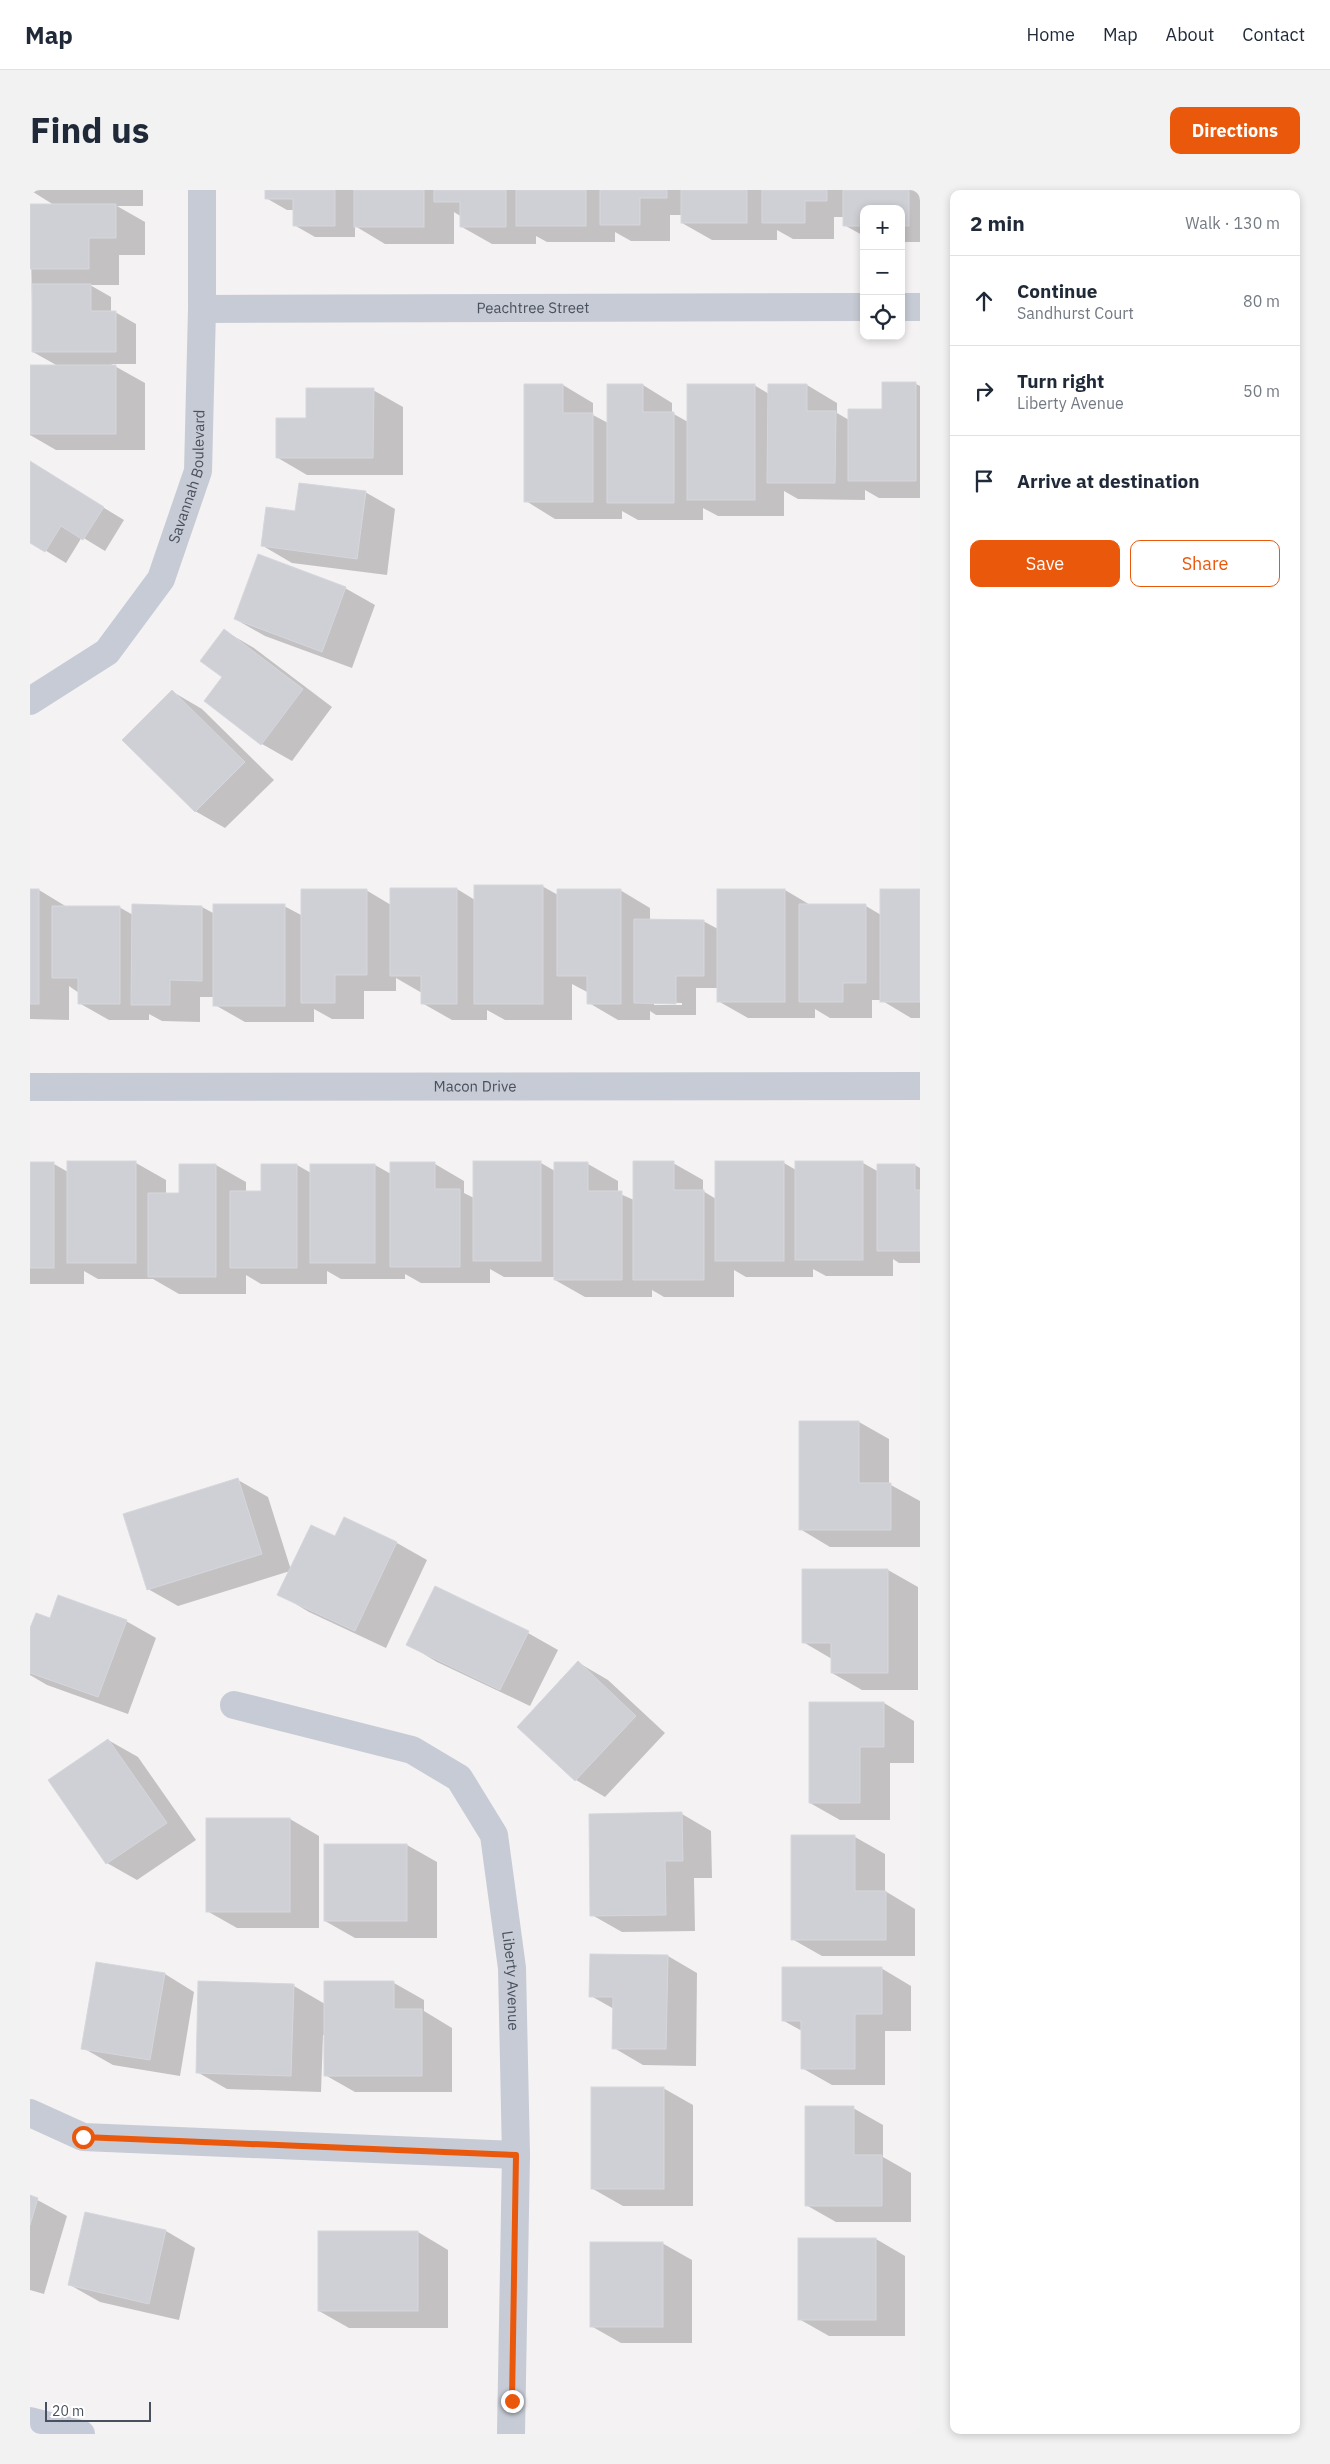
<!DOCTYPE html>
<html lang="en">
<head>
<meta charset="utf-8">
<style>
	:root { --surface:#fff; --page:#f2f2f3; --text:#1f2937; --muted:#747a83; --line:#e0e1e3; --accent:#ea580c }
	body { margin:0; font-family:"IBM Plex Sans",sans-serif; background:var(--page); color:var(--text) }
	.controls { position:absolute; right:15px; top:15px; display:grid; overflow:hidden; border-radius:10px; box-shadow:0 2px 8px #0003 }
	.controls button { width:45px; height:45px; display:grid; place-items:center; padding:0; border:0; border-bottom:1px solid var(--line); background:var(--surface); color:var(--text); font:25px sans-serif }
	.scale { position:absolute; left:15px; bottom:12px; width:106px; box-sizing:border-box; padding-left:5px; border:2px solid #4a515e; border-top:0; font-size:14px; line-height:18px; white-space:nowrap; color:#4a515e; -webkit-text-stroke:4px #fff; paint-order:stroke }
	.stop { position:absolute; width:15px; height:15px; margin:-11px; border:4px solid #ea580c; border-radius:50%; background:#fff }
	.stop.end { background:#ea580c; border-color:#fff; box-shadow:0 1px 5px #0008 }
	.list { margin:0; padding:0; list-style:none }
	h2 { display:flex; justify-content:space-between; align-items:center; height:65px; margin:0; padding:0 20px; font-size:21px }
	h2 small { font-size:16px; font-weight:400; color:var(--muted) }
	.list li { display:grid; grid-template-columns:32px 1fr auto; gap:15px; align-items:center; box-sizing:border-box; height:90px; padding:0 20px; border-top:1px solid var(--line) }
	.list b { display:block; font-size:19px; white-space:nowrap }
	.list p { margin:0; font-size:16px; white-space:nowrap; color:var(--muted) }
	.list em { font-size:16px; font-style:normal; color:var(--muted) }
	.actions { display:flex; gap:10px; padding:15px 20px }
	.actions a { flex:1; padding:11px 0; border:1px solid var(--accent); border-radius:10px; text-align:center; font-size:18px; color:var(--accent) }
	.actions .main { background:var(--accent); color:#fff }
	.icon { flex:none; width:28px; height:28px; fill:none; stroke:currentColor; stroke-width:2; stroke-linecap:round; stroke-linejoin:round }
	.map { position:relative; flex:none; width:890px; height:2244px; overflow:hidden; border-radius:10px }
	header { display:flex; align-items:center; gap:30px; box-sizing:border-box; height:70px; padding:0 25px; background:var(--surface); border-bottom:1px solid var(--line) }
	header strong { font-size:24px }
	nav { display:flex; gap:28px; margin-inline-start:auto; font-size:18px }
	.intro { display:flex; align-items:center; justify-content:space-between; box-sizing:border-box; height:120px; padding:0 30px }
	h1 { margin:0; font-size:35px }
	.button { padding:12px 22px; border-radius:10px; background:var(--accent); color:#fff; font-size:18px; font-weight:700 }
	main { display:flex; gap:30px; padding:0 30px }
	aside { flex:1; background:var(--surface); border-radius:10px; box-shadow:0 2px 8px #0003 }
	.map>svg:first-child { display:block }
	.shadow { fill:#0003; fill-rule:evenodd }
	.building { fill:#cfd0d6; stroke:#d6d7dd }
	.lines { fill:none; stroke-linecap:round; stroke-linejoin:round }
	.street { stroke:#c6cbd5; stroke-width:28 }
	.secondary { stroke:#c6cbd9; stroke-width:28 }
	.route { stroke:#ea580c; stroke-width:6 }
	.labels { text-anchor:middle; stroke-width:4.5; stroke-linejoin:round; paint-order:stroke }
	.street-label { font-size:15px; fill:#4a515e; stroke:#fff }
</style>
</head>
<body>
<header>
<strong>Map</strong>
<nav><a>Home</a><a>Map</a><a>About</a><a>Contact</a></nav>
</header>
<div class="intro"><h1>Find us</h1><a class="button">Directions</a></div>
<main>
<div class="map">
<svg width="890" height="2244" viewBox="0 0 890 2244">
	<rect width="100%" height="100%" fill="#f4f2f2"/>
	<!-- shadow -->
	<g class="shadow">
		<polygon points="0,0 113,0 113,16 87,16 115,32 115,65 89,65 89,95 60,95 81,107 81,122 85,122 106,134 106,174 81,174 115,193 115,260 26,260 0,245 0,176 28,176 3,162 0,15 24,15"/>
		<polygon points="236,0 890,0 890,52 871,52 871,19 834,19 834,46 814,35 814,27 804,27 804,49 763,49 747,40 747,50 682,50 652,33 652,25 640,25 640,51 601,51 585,42 585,52 517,52 506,46 506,54 462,54 432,37 432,27 424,22 424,54 355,54 325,36 325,47 285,47 264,35 264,20 257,20 236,8"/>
		<polygon points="853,194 886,194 890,196 890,308 849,308 835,300 835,310 768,309 754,301 754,326 688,326 673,318 673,330 608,330 592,321 592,329 525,329 496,311 496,195 533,195 563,213 563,225 578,233 613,195 642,213 642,223 658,232 724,195 739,204 777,195 807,213 807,223 819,230 853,220"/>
		<polygon points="343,200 373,217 373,285 277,285 248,268"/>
		<polygon points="0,273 94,330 75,361 52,347 36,373 0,351"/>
		<polygon points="335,302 365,319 357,385 262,373 233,356 266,322"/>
		<polygon points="315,398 345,415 322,478 235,446 205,429"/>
		<polygon points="195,441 224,458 302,517 262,571 232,554 193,487"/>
		<polygon points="143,502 172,519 244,590 195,638 165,621"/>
		<path d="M 512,696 L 528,705 L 590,700 L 620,718 L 620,731 L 673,731 L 688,739 L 688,700 L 755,700 L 782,716 L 836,716 L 851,725 L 890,700 L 890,828 L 881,828 L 851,810 L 842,810 L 842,828 L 800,828 L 785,819 L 785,828 L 718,828 L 688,811 L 688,798 L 666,798 L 666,825 L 626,825 L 620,821 L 620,830 L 588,830 L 559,813 L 559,803 L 542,794 L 542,830 L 475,830 L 457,820 L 457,830 L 422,830 L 392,813 L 392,803 L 366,788 L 366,801 L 334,801 L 334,829 L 302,829 L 284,819 L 284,832 L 215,832 L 185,815 L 185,807 L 170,807 L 170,832 L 132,831 L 119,824 L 119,830 L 79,830 L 49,813 L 49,803 L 39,796 L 39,830 L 0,829 L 0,700 L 9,700 L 37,717 L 89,717 L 103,725 L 103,716 L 172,717 L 185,724 L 254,716 L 273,726 L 336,700 L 361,715 L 427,699 L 445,710 ZM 624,812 L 652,813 L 652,815 L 624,815 Z"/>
		<polygon points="38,973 106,973 136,990 136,1004 150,1004 186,975 216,992 216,1003 232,1003 267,975 281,983 345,975 361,984 405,974 434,991 434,1003 444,1008 511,973 525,981 525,974 558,974 588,991 588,1003 604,1010 643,973 673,990 673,1001 686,1009 754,973 766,980 766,973 833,973 849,982 885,975 890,978 890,1073 869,1073 863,1069 863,1086 796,1086 783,1079 783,1087 716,1087 704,1080 704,1107 634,1107 622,1100 622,1107 555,1107 525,1090 525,1087 474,1087 460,1079 460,1093 391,1093 375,1084 375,1089 311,1089 297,1081 297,1094 231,1094 216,1085 216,1104 149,1104 123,1089 68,1089 54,1081 54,1094 0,1094 0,974 24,974 38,982"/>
		<polygon points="829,1232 859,1249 859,1294 890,1311 890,1357 800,1357 770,1339"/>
		<polygon points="208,1290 238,1307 261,1380 306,1348 315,1328 367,1353 397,1370 356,1458 279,1422 249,1404 260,1381 148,1416 118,1399"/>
		<polygon points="773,1380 858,1380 888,1397 888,1500 832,1500 802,1483 802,1469 773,1452"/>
		<polygon points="21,1429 96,1431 126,1448 98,1524 17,1495 0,1485 0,1442"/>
		<polygon points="498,1443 528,1460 500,1516 407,1472 377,1454"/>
		<polygon points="549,1473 578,1490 635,1543 575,1607 546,1590"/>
		<polygon points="854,1513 884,1531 884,1573 860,1573 860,1630 810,1630 780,1613"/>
		<polygon points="78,1550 108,1567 166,1650 107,1690 77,1673"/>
		<polygon points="652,1624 681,1641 682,1688 664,1688 665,1741 592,1742 562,1725"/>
		<polygon points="260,1629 289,1646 289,1738 207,1738 177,1721"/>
		<polygon points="825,1647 855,1664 855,1701 885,1719 885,1766 792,1766 762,1749"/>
		<polygon points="295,1655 377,1655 407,1672 407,1748 325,1748 295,1731"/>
		<polygon points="638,1766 667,1783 666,1876 613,1875 584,1858 584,1819 561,1806"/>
		<polygon points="851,1778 881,1796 881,1841 855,1841 855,1895 802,1895 772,1878 772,1841 754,1831"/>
		<polygon points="135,1784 164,1802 150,1886 83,1875 53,1858"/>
		<polygon points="295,1793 364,1793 394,1810 394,1821 422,1838 422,1902 325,1902 295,1885 295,1845 293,1845 291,1902 197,1899 167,1882 264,1796 295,1814"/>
		<polygon points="633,1898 663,1915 663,2016 593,2016 563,1999"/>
		<polygon points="823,1918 853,1935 853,1967 881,1983 881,2032 806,2032 776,2015"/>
		<polygon points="0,2006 37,2026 14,2104 0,2100"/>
		<polygon points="136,2041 165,2058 149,2130 70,2112 40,2095"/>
		<polygon points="388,2042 418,2060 418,2138 319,2138 289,2121"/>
		<polygon points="846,2049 875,2066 875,2146 799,2146 769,2129"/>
		<polygon points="632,2053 662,2070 662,2153 591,2153 561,2136"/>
	</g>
	<!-- building -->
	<g class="building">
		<polygon points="235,0 305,0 305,36 263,36 263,9 235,9"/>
		<rect x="324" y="0" width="70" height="37"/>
		<polygon points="404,0 476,0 476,37 430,37 430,12 404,12"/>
		<rect x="486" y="0" width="70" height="36"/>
		<polygon points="570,0 637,0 637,8 610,8 610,35 570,35"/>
		<rect x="651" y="0" width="66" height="33"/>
		<polygon points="732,0 797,0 797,11 775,11 775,33 732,33"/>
		<polygon points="813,0 879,0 879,36 871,36 871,19 834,19 834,36 813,36"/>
		<polygon points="0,14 86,14 86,48 59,48 59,79 0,79"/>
		<polygon points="2,94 61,94 61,121 86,121 86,162 2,162"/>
		<rect x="0" y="175" width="86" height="69"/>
		<polygon points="852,192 886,192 886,291 818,291 818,219 852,219"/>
		<polygon points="494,194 533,194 533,223 563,223 563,312 494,312"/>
		<polygon points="577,194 613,194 613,222 644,222 644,313 577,313"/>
		<rect x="657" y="194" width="68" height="116"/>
		<polygon points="738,194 777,194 777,221 806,221 805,293 737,293"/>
		<polygon points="276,198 344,198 343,268 246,268 246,228 276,228"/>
		<polygon points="0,271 74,317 53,350 31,336 15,362 0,353"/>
		<polygon points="269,293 336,301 327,369 231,356 236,317 265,321"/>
		<polygon points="228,364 316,397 292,462 204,429"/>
		<polygon points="194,439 273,499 231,555 174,511 192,487 170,471"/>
		<polygon points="142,500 215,572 165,622 92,550"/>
		<rect x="444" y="695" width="69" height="119"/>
		<polygon points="360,698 427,698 427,814 391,814 391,786 360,786"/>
		<rect x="0" y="699" width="9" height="115"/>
		<polygon points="271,699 337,699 337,785 305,785 305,813 271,813"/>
		<polygon points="527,699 591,699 591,814 557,814 557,786 527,786"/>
		<rect x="687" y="699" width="68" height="113"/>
		<rect x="850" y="699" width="40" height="113"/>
		<polygon points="102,714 172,716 172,791 140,790 140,815 101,815"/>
		<rect x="183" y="714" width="72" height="102"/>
		<polygon points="769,714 836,714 836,793 813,793 813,812 769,812"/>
		<polygon points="22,716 90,716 90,814 48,814 48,788 22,788"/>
		<polygon points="604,729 674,730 674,786 646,786 646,814 604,813"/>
		<rect x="37" y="971" width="69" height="102"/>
		<rect x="443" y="971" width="68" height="100"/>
		<polygon points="603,971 644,971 644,1000 674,1000 674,1090 603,1090"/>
		<rect x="685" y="971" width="69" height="100"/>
		<rect x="765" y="971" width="68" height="99"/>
		<rect x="0" y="972" width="24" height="106"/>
		<polygon points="360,972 405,972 405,999 430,999 430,1077 360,1077"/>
		<polygon points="524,972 558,972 558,1001 592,1001 592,1090 524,1090"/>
		<polygon points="149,974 186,974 186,1087 118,1087 118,1003 149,1003"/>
		<polygon points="231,974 267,974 267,1078 200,1078 200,1001 231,1001"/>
		<rect x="280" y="974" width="65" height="99"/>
		<polygon points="847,974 885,974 885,1000 890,1000 890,1061 847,1061"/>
		<polygon points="769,1231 829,1231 829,1293 861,1293 861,1340 769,1340"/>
		<polygon points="208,1288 232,1364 117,1400 93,1324"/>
		<polygon points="314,1327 367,1352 325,1441 247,1405 281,1335 305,1346"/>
		<polygon points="772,1379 858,1379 858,1483 801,1483 801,1453 772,1453"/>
		<polygon points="405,1396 499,1441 470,1500 376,1455"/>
		<polygon points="28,1405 97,1430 68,1507 0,1483 0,1438 6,1423 20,1428"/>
		<polygon points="548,1471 606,1526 545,1591 487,1537"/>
		<polygon points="779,1512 854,1512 854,1557 830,1557 830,1613 779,1613"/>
		<polygon points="78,1549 137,1633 76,1674 18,1590"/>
		<polygon points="652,1622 653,1671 635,1671 636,1725 560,1726 559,1624"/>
		<rect x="176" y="1628" width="84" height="94"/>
		<polygon points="761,1645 825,1645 825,1701 856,1701 856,1750 761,1750"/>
		<rect x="294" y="1654" width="83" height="77"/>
		<polygon points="560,1764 638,1765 636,1859 582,1859 583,1807 559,1807"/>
		<polygon points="66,1772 135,1783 120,1870 51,1859"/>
		<polygon points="752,1777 852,1777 852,1824 825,1824 825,1879 771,1879 771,1831 752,1831"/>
		<polygon points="168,1791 264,1794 261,1886 166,1883"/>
		<polygon points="294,1791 364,1791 364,1819 392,1819 392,1886 294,1886"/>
		<rect x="561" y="1897" width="73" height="102"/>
		<polygon points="775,1916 824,1916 824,1965 852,1965 852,2016 775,2016"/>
		<polygon points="0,2005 8,2008 0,2035"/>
		<polygon points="55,2022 136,2040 119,2114 38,2095"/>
		<rect x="288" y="2041" width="100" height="80"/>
		<rect x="768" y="2048" width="78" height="82"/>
		<rect x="560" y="2052" width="73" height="85"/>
	</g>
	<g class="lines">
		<!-- street -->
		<g class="street">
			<polyline points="871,117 890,117"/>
			<path id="s1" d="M 172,119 L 834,117"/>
			<path id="s2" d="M 0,511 L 77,462 L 131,389 L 168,281 L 172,119 L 172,0"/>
			<path id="s3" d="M 0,897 L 890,896"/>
			<path id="s4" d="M 204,1515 L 382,1560 L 429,1588 L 464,1645 L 482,1778 L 486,1965 L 481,2244"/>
			<polyline points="0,1923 53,1947 486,1965"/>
		</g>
		<!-- secondary -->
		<polyline class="secondary" points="0,2231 51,2244"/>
	</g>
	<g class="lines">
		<!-- route -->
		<polyline class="route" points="53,1947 486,1965 482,2211"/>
	</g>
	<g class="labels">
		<!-- street labels -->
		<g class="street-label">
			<text dy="5" stroke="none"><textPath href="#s1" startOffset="331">Peachtree Street</textPath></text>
			<text dy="5" stroke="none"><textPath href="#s2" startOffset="289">Savannah Boulevard</textPath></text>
			<text dy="5" stroke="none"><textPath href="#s3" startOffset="445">Macon Drive</textPath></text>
			<text dy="5" stroke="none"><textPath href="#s4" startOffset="452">Liberty Avenue</textPath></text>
		</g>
	</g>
</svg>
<div class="controls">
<button>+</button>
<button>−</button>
<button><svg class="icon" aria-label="locate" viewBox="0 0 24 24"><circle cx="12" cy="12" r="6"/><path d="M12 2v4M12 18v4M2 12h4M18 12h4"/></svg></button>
</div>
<div class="scale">20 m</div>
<div class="stop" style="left:53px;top:1947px"></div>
<div class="stop end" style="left:482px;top:2211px"></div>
</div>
<aside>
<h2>2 min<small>Walk · 130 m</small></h2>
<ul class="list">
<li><svg class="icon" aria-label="ahead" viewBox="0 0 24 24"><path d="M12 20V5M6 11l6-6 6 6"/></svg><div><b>Continue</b><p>Sandhurst Court</p></div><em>80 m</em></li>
<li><svg class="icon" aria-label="right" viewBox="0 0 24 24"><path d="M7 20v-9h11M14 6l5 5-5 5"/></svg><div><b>Turn right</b><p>Liberty Avenue</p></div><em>50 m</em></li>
<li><svg class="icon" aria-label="arrive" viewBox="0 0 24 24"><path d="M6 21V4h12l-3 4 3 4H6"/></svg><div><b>Arrive at destination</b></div></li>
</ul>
<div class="actions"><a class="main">Save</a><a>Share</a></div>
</aside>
</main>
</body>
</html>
